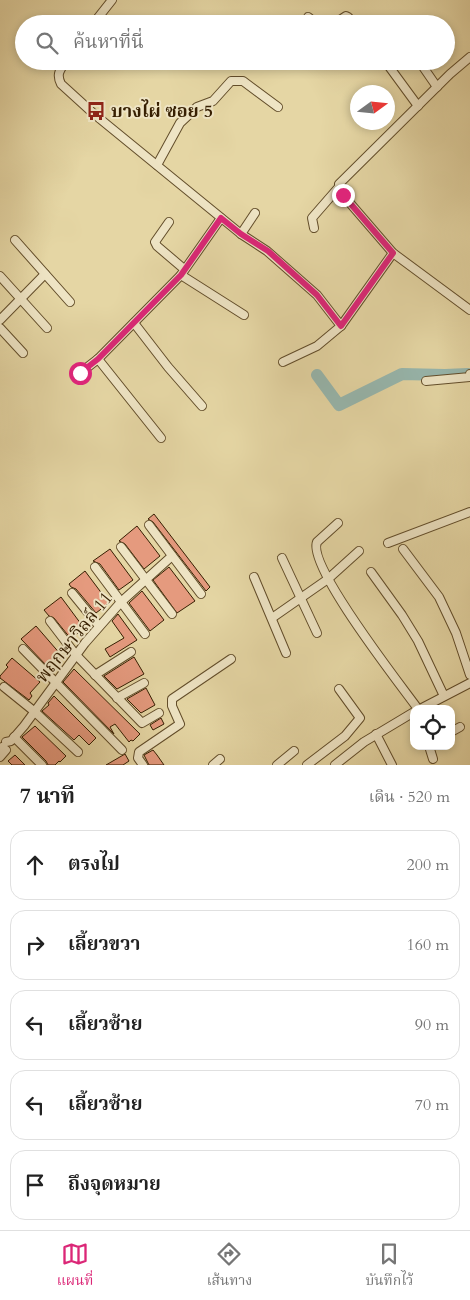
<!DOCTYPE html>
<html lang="th">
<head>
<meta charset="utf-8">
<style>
	:root { --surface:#fff; --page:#f6f6f6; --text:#222; --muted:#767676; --line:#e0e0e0; --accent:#db2777 }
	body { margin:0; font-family:Cardo,"Noto Serif Thai",serif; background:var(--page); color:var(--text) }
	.controls { position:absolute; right:15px; bottom:15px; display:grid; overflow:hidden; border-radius:10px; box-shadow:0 2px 8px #0003 }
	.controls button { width:45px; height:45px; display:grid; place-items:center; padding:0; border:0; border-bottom:1px solid var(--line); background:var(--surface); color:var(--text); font:25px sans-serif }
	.compass { position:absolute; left:350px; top:85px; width:45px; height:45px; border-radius:50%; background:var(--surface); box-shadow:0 2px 8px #0003; rotate:75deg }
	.stop { position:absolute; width:15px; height:15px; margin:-11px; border:4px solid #db2777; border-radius:50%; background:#fff }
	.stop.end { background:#db2777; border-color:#fff; box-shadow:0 1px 5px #0008 }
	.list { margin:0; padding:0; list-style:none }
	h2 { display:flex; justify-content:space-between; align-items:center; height:65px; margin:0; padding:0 20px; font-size:21px }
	h2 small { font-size:16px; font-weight:400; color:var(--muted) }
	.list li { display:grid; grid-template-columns:32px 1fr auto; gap:15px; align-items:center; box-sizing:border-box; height:70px; margin:0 10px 10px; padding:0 10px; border:1px solid var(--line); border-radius:15px }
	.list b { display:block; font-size:19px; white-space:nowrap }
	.list em { font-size:16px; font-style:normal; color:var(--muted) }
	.icon { flex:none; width:28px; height:28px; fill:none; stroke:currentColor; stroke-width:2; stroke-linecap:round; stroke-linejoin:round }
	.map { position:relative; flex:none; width:470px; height:765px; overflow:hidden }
	.search { position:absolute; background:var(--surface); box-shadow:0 2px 8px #0003; left:15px; right:15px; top:15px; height:55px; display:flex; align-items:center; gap:12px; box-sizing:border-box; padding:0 18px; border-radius:28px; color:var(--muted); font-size:19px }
	.sheet { height:465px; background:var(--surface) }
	nav { display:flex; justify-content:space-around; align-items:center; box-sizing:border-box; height:70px; border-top:1px solid var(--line); background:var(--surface); font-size:14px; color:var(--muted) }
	nav a { display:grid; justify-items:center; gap:2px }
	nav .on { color:var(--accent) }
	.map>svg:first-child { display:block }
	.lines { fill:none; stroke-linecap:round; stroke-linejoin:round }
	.river { stroke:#97b7ae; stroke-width:12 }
	.building { fill:#e59a7e; stroke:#361f02 }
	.minor-casing { stroke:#624d2a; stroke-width:10 }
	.minor { stroke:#eee4c4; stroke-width:8 }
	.route { stroke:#db2777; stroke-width:6 }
	.labels { text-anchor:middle; stroke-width:4; stroke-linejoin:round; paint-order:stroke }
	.poi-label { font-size:18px; font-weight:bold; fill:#361f02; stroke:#eee4c4; text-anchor:start }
	.street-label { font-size:18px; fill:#361f02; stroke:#eee4c4 }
</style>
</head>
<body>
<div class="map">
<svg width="470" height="765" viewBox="0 0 470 765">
	<rect width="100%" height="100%" fill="#e5d6a4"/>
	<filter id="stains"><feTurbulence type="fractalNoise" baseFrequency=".004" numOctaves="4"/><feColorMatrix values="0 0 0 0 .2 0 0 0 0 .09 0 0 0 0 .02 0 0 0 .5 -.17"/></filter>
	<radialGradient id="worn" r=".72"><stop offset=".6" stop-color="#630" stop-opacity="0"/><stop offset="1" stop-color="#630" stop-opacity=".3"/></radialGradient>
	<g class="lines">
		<!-- river -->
		<polyline class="river" points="317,375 339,405 402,374 445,375 468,374"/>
	</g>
	<!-- building -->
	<g class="building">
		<polygon points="154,514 210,587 206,591 153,522 148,519"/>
		<polygon points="137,526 160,556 144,569 125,544 119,541"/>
		<polygon points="110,549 133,580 119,590 100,564 93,561"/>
		<polygon points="169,567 195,601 177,613 153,580"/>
		<polygon points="85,571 109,603 96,613 76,589 71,587 69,584"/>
		<polygon points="142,591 164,620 150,631 129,603"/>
		<polygon points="61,597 84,628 71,639 54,618 49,616 44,610"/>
		<polygon points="118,614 137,640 110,657 105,649 124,638 112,621"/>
		<polygon points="36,626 62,656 48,667 21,639"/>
		<polygon points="134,657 144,674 117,689 104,676"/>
		<polygon points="12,658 40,682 30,693 32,696 29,700 0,678 0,676 8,667 6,665"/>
		<polygon points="74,669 140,734 133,741 131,740 129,742 115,724 110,727 114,734 63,682"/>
		<polygon points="146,688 155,705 141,713 127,699"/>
		<polygon points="54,696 96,738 89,745 79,735 74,740 42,711 49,705 48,703"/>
		<polygon points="161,718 164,724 153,730 150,725"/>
		<polygon points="35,726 66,756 60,762 59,761 55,765 48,765 46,761 22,737"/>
		<polygon points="153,750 157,755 164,765 149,765 144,755"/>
		<polygon points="125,754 129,761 123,765 106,765"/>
		<polygon points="15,755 25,765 12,765 8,761"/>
	</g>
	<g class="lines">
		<!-- minor casing -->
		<g class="minor-casing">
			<g id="minor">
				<polyline points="308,17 317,24"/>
				<polyline points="93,24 112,0"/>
				<polyline points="334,24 346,16 348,17 355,24"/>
				<polyline points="470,57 450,74 339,184 343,195 393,253 470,310"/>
				<path d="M 66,61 C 60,70 56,74 61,84 L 94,114 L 241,234 L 267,251 L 317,295 L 341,326 L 393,253"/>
				<polyline points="385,61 418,106"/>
				<polyline points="419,61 437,87"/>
				<polyline points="157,165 180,123 197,107 213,101 231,81 243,81 278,107"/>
				<polyline points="169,222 155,242 157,246 184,269"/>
				<polyline points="314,228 312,218 339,187"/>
				<polyline points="241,234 255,213"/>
				<polyline points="15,240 70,302"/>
				<polyline points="181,275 244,315"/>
				<polyline points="0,276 47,328"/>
				<polyline points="0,320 45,274"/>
				<polyline points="134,323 168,367 202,406"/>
				<polyline points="0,328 23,353"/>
				<polyline points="98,359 161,438"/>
				<polyline points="283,362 317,346 341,326"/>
				<polyline points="80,373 98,359 181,275 221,218"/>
				<polyline points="426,381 470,377 470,374"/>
				<path d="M 338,523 L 317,542 C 307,566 400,684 418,709"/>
				<polyline points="149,525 201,594"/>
				<polyline points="388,543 470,512"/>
				<polyline points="121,547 172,614"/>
				<polyline points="403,549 439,597 456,633 470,675"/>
				<polyline points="282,558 317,633"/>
				<polyline points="95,567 145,634"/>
				<polyline points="371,572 402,615 418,641 444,696"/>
				<polyline points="254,577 286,653"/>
				<polyline points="72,593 99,626"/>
				<polyline points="272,618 328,579 359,551"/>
				<polyline points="50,621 76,655 142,723 159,713"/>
				<polyline points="23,649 122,750"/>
				<polyline points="95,675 131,652"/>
				<polyline points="4,687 35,712 78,752"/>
				<polyline points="117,698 144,683"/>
				<polyline points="420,709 470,683"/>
				<polyline points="451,732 460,727"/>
				<polyline points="376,734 392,765"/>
				<polyline points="14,737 42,765"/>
				<polyline points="6,742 11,741 24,726 85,643 121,602 172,556"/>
				<polyline points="429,746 433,759"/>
				<polyline points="0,748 2,747"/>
				<polyline points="0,757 6,750"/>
				<polyline points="143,765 138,758 139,752 180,724 172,706 172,699 231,659"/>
				<polyline points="213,765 220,759"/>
				<polyline points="277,765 294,751"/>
				<polyline points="307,765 345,736 360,718 339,689"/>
				<polyline points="335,765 364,742 414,712"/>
			</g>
		</g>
		<!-- minor -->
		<use href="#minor" class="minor"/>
	</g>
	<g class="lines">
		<!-- route -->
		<polyline class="route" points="80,373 98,359 181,275 221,218 241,234 268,251 317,295 341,326 393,253 343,195"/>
	</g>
	<!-- icons -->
	<defs>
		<g id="bus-bare" transform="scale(1.5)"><path d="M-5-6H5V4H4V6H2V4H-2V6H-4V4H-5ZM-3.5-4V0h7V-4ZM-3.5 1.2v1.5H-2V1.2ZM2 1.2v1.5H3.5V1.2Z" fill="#8f2418" stroke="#eee4c4" stroke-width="2.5" paint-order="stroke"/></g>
	</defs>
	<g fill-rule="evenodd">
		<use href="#bus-bare" x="96" y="111"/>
	</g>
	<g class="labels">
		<!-- poi labels -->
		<g class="poi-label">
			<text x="111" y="117">บางไผ่ ซอย 5</text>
		</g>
		<!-- street labels -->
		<g class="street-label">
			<text transform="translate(74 637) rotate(-51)" y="6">พฤกษาวิลล์ 11</text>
		</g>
	</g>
	<rect width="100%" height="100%" filter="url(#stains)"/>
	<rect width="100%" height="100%" fill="url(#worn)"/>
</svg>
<div class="controls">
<button><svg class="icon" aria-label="locate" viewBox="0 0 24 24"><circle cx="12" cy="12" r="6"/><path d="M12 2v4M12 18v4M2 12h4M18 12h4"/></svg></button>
</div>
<svg class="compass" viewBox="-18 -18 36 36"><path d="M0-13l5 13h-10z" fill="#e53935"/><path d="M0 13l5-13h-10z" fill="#767676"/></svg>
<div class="stop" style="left:80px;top:373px"></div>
<div class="stop end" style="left:343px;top:195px"></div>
<div class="search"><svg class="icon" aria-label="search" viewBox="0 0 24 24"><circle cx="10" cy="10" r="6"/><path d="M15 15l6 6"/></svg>ค้นหาที่นี่</div>
</div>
<section class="sheet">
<h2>7 นาที<small>เดิน · 520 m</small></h2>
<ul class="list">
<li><svg class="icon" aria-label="ahead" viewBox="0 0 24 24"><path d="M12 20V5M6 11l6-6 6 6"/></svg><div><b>ตรงไป</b></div><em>200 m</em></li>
<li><svg class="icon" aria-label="right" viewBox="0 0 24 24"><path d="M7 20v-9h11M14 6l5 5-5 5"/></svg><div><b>เลี้ยวขวา</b></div><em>160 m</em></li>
<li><svg class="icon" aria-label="left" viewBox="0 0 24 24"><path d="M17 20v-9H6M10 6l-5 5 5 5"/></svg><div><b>เลี้ยวซ้าย</b></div><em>90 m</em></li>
<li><svg class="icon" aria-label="left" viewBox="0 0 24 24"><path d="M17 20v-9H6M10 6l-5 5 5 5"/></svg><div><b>เลี้ยวซ้าย</b></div><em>70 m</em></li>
<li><svg class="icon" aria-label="arrive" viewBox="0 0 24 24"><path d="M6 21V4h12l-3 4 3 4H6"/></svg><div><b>ถึงจุดหมาย</b></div></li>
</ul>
</section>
<nav>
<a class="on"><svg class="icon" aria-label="map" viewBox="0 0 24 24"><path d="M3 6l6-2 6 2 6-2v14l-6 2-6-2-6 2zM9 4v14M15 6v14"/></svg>แผนที่</a>
<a><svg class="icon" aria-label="directions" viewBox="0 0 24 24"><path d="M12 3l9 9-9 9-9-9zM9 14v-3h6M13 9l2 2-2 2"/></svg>เส้นทาง</a>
<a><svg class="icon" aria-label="saved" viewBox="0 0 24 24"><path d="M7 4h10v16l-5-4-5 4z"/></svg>บันทึกไว้</a>
</nav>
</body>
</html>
